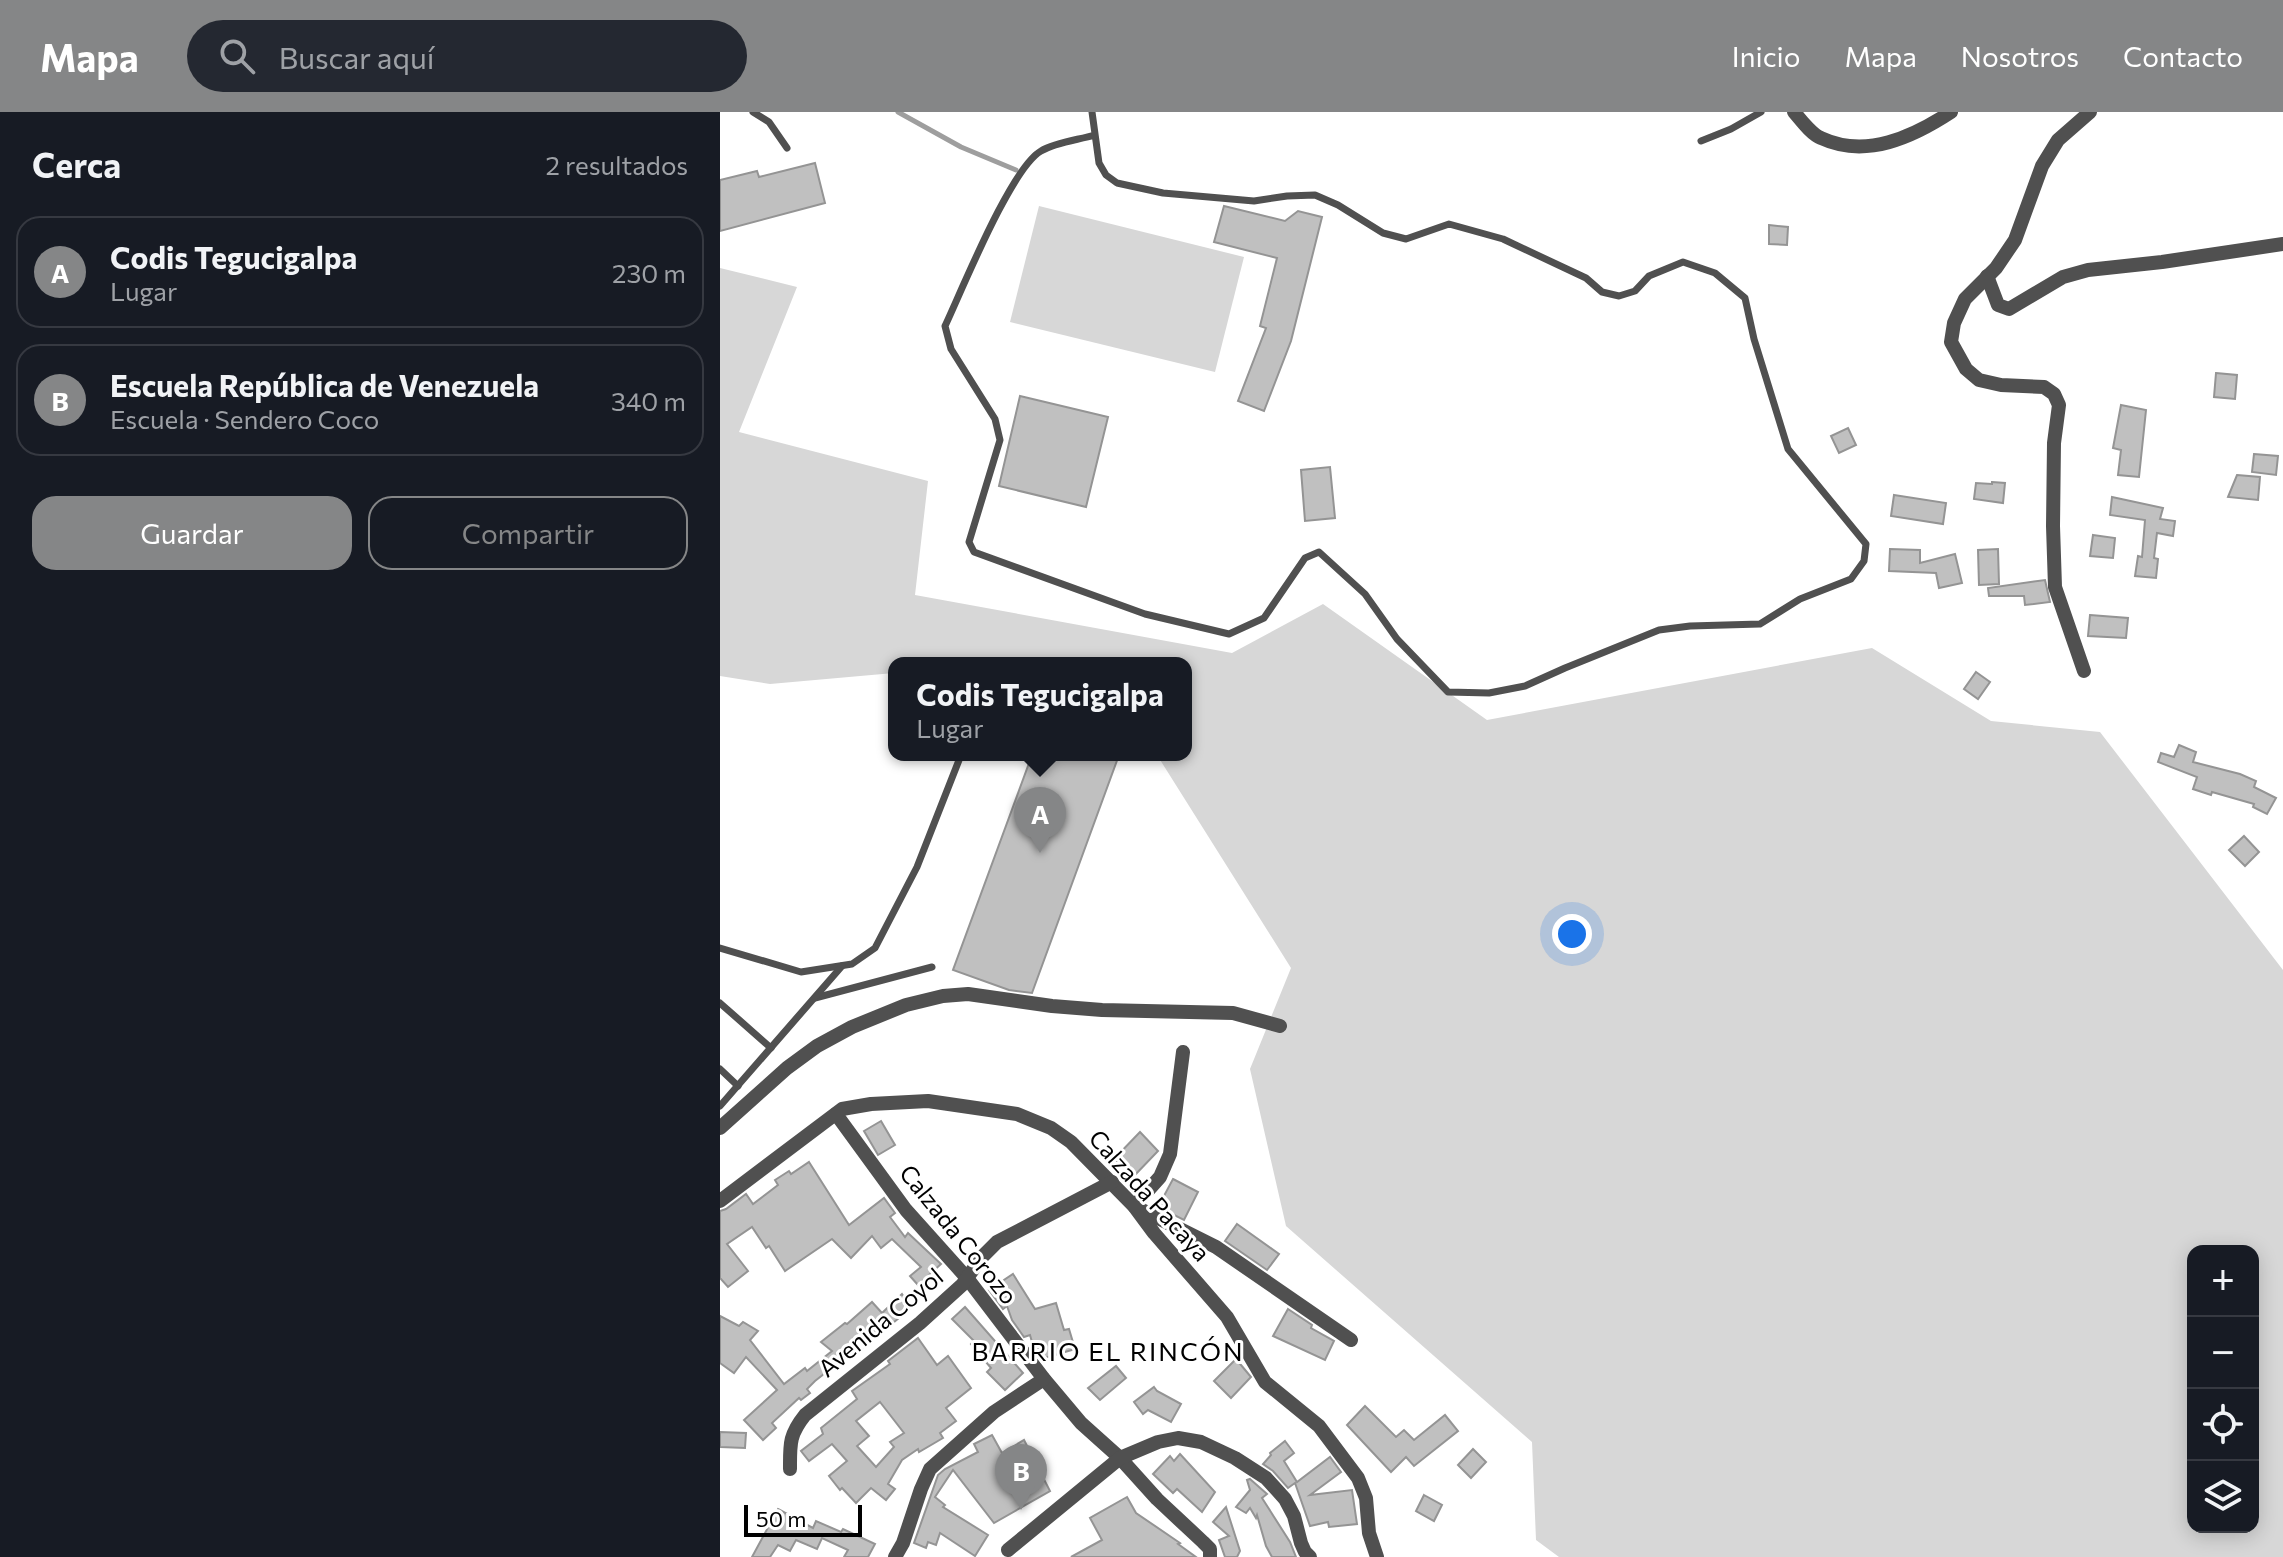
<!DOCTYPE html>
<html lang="es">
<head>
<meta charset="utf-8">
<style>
	:root { --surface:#171b24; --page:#242831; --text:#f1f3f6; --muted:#9ea1a6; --line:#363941; --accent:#858687 }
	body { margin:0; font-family:Commissioner,sans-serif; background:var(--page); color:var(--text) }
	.controls { position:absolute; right:24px; bottom:24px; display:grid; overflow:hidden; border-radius:16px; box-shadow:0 4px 20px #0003 }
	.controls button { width:72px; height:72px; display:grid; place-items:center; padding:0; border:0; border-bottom:2px solid var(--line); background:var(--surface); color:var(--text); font:40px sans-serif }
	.scale { position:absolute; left:24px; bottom:20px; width:118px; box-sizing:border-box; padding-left:8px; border:4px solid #000; border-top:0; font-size:22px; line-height:28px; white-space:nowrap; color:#000; -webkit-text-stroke:6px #fff; paint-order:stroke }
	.you { position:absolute; left:852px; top:822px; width:28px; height:28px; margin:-20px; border:6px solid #fff; border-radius:50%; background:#1a73e8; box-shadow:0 0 0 12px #1a73e833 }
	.badge { display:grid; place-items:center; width:52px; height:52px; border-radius:50%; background:var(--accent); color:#fff; font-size:26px; font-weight:700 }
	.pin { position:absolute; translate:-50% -66px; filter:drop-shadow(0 2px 4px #0008) }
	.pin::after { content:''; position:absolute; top:42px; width:28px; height:24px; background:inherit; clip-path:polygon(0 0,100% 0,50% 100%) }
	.popup { position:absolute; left:168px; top:545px; width:304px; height:104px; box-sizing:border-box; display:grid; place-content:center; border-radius:16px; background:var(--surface); filter:drop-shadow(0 2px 6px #0005); font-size:26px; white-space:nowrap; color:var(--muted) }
	.popup b { font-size:30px; color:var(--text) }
	.popup::after { content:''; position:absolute; left:50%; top:100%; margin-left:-16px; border:16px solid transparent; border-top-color:var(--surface) }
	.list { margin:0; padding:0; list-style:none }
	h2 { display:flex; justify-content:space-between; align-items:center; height:104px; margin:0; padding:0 32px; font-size:34px }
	h2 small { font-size:26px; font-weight:400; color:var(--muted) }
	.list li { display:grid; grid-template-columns:52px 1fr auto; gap:24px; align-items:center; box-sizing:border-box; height:112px; margin:0 16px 16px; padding:0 16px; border:2px solid var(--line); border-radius:24px }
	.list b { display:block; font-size:30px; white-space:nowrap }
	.list p { margin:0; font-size:26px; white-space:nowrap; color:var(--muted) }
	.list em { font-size:26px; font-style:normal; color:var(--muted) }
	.actions { display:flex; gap:16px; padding:24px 32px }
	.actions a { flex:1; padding:18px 0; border:2px solid var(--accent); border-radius:24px; text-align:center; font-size:28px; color:var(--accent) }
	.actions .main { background:var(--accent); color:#fff }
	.icon { flex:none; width:44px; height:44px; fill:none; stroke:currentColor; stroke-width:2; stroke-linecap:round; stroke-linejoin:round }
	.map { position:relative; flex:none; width:1563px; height:1445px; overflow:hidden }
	header { display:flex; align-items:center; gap:48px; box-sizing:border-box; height:112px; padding:0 40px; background:var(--accent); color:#fff }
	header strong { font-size:38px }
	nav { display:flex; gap:44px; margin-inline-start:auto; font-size:28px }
	.search { width:560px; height:72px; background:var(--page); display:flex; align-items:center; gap:20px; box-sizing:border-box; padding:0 28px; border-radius:44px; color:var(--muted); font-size:30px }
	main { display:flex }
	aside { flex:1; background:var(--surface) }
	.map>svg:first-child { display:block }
	.green { fill:#d7d7d7; fill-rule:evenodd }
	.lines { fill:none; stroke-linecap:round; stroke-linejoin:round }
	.stream { stroke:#9e9e9e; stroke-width:5 }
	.building { fill:#c0c0c0; stroke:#949494; stroke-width:2; fill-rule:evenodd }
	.lane { stroke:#505050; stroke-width:7 }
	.street { stroke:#505050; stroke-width:14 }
	.labels { text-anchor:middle; stroke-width:6; stroke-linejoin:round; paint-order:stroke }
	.street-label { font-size:24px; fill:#000; stroke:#fff }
	.neighbourhood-label { font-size:26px; letter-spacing:2px; fill:#000; stroke:#fff }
</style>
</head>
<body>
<header>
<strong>Mapa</strong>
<div class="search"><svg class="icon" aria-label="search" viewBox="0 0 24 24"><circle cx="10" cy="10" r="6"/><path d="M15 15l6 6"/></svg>Buscar aquí</div>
<nav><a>Inicio</a><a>Mapa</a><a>Nosotros</a><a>Contacto</a></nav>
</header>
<main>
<aside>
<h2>Cerca<small>2 resultados</small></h2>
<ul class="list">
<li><span class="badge">A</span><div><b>Codis Tegucigalpa</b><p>Lugar</p></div><em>230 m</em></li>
<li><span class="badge">B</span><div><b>Escuela República de Venezuela</b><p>Escuela · Sendero Coco</p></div><em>340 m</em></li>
</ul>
<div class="actions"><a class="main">Guardar</a><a>Compartir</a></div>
</aside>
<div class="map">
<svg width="1563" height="1445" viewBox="0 0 1563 1445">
	<rect width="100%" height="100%" fill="#fff"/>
	<!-- green -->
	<g class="green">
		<polygon points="319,94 524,145 495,260 290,210"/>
		<path d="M 0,156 L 77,175 L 19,320 L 208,369 L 195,483 L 512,541 L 603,492 L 767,608 L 1152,536 L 1271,609 L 1380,620 L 1563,858 L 1563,1445 L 839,1445 L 816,1428 L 812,1330 L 566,1114 L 530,957 L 571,856 L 437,643 L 466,643 L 466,551 L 174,551 L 174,561 L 50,572 L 0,564 ZM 1473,1139 L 1533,1139 L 1533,1415 L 1473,1415 Z"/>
	</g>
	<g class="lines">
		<!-- stream -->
		<polyline class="stream" points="178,0 241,35 296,58"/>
	</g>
	<!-- building -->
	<g class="building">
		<polygon points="95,51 105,91 0,119 0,68 37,59 39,65"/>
		<polygon points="504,94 565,109 578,99 602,105 571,229 544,299 518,289 546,216 540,214 557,146 494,130"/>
		<polygon points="1049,113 1068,115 1067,133 1049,132"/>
		<polygon points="1496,261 1517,263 1515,287 1494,285"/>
		<polygon points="300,284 388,305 366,395 279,374"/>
		<polygon points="1401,293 1426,298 1419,365 1398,363 1401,338 1393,336"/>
		<polygon points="1128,316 1136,333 1119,341 1111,324"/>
		<polygon points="1534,342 1558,344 1556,363 1532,360"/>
		<polygon points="610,355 615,406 585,409 581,358"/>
		<polygon points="1517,363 1540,365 1538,388 1508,385"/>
		<polygon points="1272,370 1285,371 1283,391 1254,387 1256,371 1272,372"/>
		<polygon points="1174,383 1226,391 1223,412 1171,404"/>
		<polygon points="1392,385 1443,396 1440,407 1455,409 1453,424 1437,421 1434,446 1438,447 1436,466 1415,464 1418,444 1422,445 1425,408 1390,403"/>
		<polygon points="1373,423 1395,426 1393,446 1370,444"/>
		<polygon points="1170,437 1200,438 1200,451 1235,442 1242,471 1219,476 1216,461 1169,459"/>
		<polygon points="1278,437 1279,472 1259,473 1258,438"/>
		<polygon points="1325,468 1330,490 1305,493 1304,484 1269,484 1268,476"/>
		<polygon points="1370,503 1408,506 1406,526 1368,524"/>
		<polygon points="1256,560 1270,570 1258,587 1244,577"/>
		<polygon points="1459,633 1476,640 1473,650 1520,662 1536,669 1534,675 1556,686 1547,702 1533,695 1534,692 1492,680 1491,683 1473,677 1477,665 1438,650 1441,641 1454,645"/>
		<polygon points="312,643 399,643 312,881 289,878 233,858"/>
		<polygon points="1524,724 1539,740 1525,754 1509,738"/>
		<polygon points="161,1009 175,1033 158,1043 144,1019"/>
		<polygon points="420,1020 438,1039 413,1065 394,1047"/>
		<polygon points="89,1050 129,1113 164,1086 175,1101 170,1105 185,1125 188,1121 221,1152 198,1173 190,1164 201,1155 172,1127 161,1136 152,1124 131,1146 112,1127 65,1159 49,1134 46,1136 32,1115 7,1132 28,1159 8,1175 0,1166 0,1099 6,1097 26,1082 33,1092 58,1073 55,1068 69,1059 71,1062"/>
		<polygon points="453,1067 478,1080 464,1108 438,1095"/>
		<polygon points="517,1112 559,1142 547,1158 505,1129"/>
		<polygon points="293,1162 315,1197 336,1191 344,1218 349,1217 355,1237 321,1247 314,1237 310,1223 304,1225 292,1208 287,1194 283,1197 269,1178"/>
		<polygon points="182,1182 192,1195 131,1246 128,1243 95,1269 87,1277 90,1281 81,1288 79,1286 52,1311 56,1316 43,1328 24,1308 57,1278 26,1245 14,1261 0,1251 0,1204 19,1214 23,1210 38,1219 30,1228 64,1272 85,1256 87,1259 112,1239 101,1230 125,1211 127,1212 152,1190 162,1201"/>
		<polygon points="245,1195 303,1261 285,1278 267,1260 271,1256 251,1232 254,1229 232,1207"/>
		<polygon points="568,1197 592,1213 591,1216 614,1229 605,1248 553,1224"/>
		<path d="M 198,1226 L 217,1253 L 228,1244 L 251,1276 L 226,1296 L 236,1309 L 220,1321 L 223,1326 L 199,1340 L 198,1337 L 182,1348 L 168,1372 L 175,1377 L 166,1388 L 151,1376 L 136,1391 L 122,1376 L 120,1378 L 109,1364 L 127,1349 L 112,1332 L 89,1349 L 81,1339 L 103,1322 L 101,1316 L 137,1287 L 132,1279 L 170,1252 L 168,1249 ZM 160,1290 L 184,1321 L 170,1330 L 174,1335 L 156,1355 L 137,1334 L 149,1324 L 136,1309 Z"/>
		<polygon points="516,1247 531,1265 511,1286 494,1269"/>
		<polygon points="396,1254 406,1266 380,1288 368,1276"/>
		<polygon points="434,1275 437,1279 461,1292 451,1310 428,1298 423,1302 414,1290"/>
		<polygon points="645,1294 676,1325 684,1318 694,1328 725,1303 738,1319 694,1354 686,1345 671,1360 627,1313"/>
		<polygon points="0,1320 26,1321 25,1336 0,1335"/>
		<polygon points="272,1323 282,1341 304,1328 330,1379 274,1411 233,1358 215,1385 225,1393 223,1395 268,1423 255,1444 220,1421 216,1433 208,1430 206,1436 194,1431 218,1363 225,1357 258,1340 254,1332"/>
		<polygon points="565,1329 574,1341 564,1349 577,1370 610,1345 621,1360 590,1383 632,1378 637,1412 609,1415 608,1410 590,1414 575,1371 568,1376 553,1359 543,1352 551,1343 550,1341"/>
		<polygon points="753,1337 766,1350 751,1366 738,1353"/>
		<polygon points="460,1342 495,1380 482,1400 457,1377 453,1381 433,1362 450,1344 454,1349"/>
		<polygon points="530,1367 547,1382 542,1386 570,1430 576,1445 552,1445 546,1434 537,1403 536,1406 530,1396 526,1401 516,1395 530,1378 527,1368"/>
		<polygon points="704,1383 722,1393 714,1409 696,1399"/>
		<polygon points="407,1385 416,1401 460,1431 458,1432 476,1445 351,1445 382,1428 370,1406"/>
		<polygon points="506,1395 520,1439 517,1445 505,1445 499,1428 509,1424 493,1410"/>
		<polygon points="58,1397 93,1416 96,1409 121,1420 123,1417 155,1432 148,1445 124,1445 128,1438 102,1426 97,1437 76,1428 70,1439 58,1433 50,1445 32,1445"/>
	</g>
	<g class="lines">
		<!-- lane -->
		<g class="lane">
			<polyline points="33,0 49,10 67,36"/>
			<path d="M 372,0 L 379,51 L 386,63 L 397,71 L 443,81 L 534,89 L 567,84 L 595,83 L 618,93 L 663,121 L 686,127 L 729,112 L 783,127 L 866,166 L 882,180 L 899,184 L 915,179 L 929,164 L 963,150 L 995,161 L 1025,186 L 1034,227 L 1068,337 L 1146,432 L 1144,449 L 1131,467 L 1080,487 L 1040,512 L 970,514 L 939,518 L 845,556 L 805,574 L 769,581 L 728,580 L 677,527 L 645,482 L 599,440 L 585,446 L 544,506 L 509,522 L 425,502 L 254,440 L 249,430 L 280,328 L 275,307 L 231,237 L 225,214 C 242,178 291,56 321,39 C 336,30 358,28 375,23"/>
			<polyline points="981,29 1011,17 1041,0"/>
			<polyline points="0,836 81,860 132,852 155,836 197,755 241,643"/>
			<polyline points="95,886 212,855"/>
			<polyline points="0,891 51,936"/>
			<polyline points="0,957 18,974"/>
			<polyline points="0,994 122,854"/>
		</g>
		<!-- street -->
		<g class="street">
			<path d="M 1074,0 C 1081,8 1091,22 1101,26 C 1146,47 1193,25 1231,0"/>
			<polyline points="1267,164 1278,193 1289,197 1343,165 1368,158 1442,150 1563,132"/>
			<polyline points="1364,559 1335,475 1333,414 1334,331 1339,293 1334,282 1324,275 1281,273 1259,268 1246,257 1231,230 1234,211 1245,187 1276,156 1295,128 1322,54 1338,28 1370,0"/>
			<polyline points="463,940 450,1042 440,1065 414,1094 496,1135 631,1228"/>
			<polyline points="116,1002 186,1098 247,1166 324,1267 361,1311 400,1346 437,1387 483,1430 490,1437 490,1445"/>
			<polyline points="0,1016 67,956 97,934 132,915 186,893 223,884 248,882 332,894 382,898 513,901 560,914"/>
			<polyline points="0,1089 122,997 151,992 208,989 297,1002 331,1016 351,1030 414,1094 434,1121 507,1205 545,1270 599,1314 638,1366 646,1386 649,1421 657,1445"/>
			<path d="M 70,1357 C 70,1332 69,1323 85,1303 L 200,1211 L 242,1173 L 262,1145 L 277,1130 L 392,1070"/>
			<polyline points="288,1438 400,1346 438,1330 458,1326 481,1330 515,1346 546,1366 565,1387 574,1404 581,1431 585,1440 590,1445"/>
			<polyline points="175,1445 183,1431 201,1377 210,1357 274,1300 324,1267"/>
		</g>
	</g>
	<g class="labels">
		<!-- street labels -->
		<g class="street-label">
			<text transform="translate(429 1084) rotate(48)" y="8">Calzada Pacaya</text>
			<text transform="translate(238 1123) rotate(51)" y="8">Calzada Corozo</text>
			<text transform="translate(161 1211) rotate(-40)" y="8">Avenida Coyol</text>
		</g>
		<!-- neighbourhood labels -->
		<g class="neighbourhood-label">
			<text x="388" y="1249">BARRIO EL RINCÓN</text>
		</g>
	</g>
</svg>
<div class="controls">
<button>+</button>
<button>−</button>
<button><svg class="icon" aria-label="locate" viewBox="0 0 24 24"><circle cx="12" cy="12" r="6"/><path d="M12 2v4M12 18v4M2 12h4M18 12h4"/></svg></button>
<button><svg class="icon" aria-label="layers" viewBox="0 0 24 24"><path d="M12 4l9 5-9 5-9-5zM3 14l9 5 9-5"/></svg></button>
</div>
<div class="scale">50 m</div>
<div class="you"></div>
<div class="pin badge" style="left:320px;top:741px">A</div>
<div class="popup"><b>Codis Tegucigalpa</b>Lugar</div>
<div class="pin badge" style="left:301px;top:1398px">B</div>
</div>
</main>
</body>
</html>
